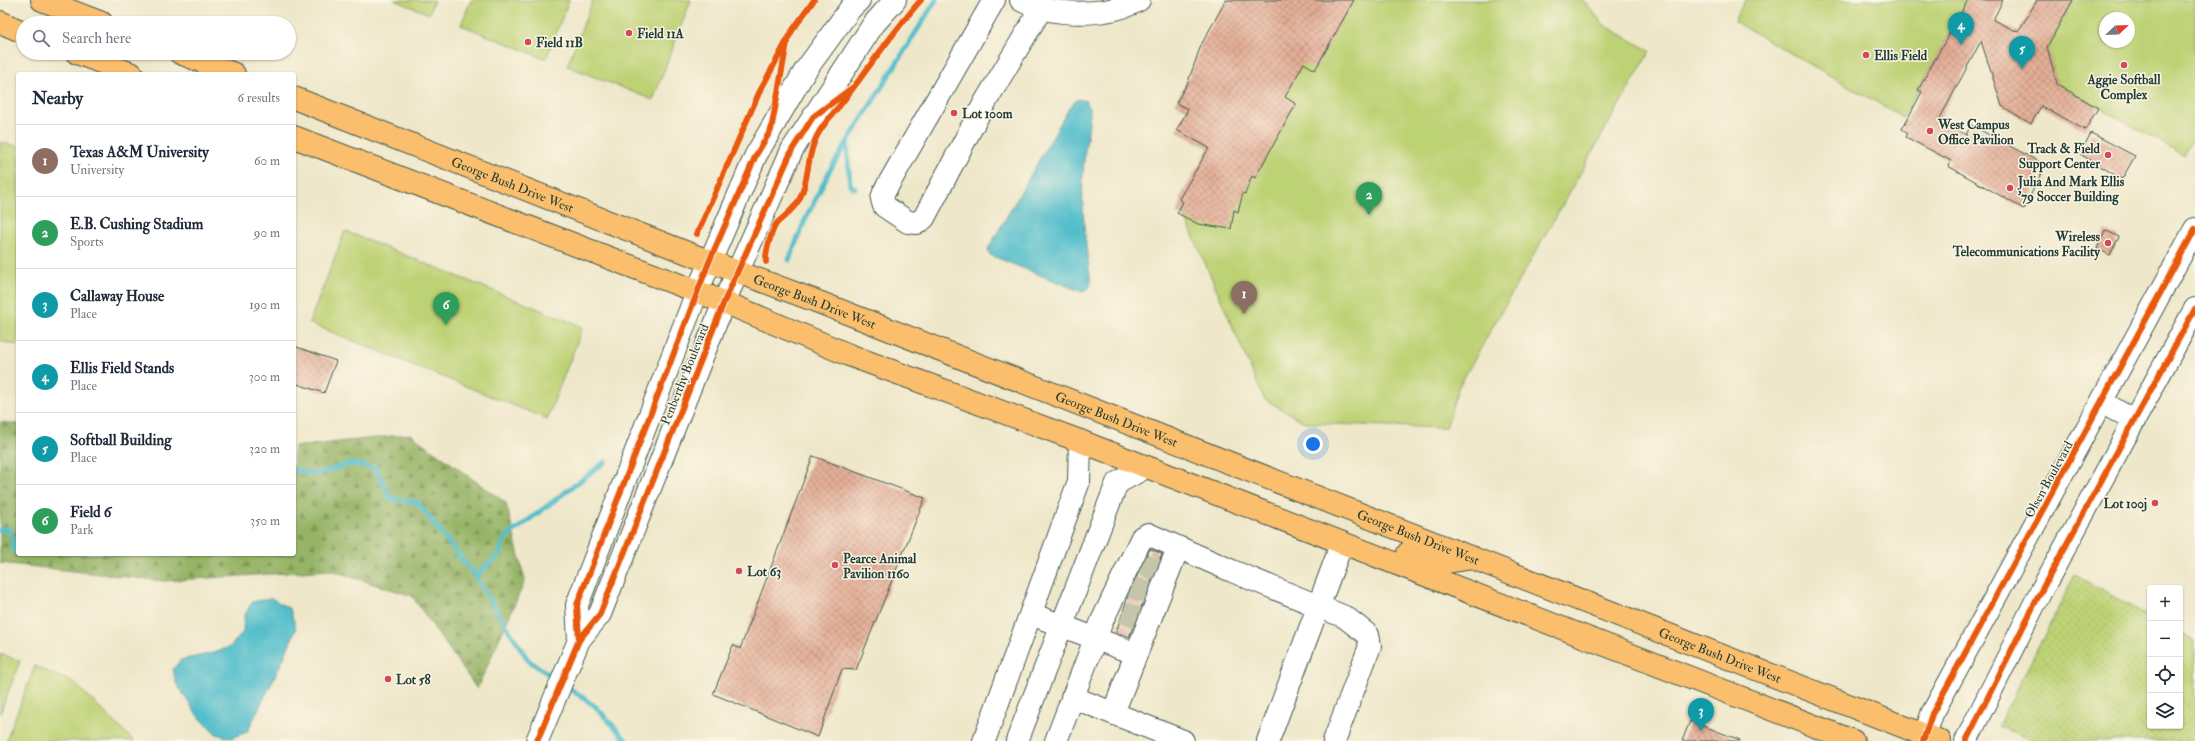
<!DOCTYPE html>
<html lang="en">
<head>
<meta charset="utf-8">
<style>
	:root { --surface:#fff; --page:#f2f2f3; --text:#1f2937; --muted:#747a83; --line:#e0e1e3; --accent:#d1495b }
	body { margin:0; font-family:"IM FELL Double Pica",serif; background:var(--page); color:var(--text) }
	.controls { position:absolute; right:12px; bottom:12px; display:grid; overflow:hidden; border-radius:4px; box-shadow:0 1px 3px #0004 }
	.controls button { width:36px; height:36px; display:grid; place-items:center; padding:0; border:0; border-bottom:1px solid var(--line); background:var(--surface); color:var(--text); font:20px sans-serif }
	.compass { position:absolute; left:2099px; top:12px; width:36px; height:36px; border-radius:50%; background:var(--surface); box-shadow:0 1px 3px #0004; rotate:67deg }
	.you { position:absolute; left:1313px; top:444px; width:14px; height:14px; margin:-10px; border:3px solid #fff; border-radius:50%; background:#1a73e8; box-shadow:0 0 0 6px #1a73e833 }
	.badge { display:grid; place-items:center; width:26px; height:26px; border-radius:50%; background:var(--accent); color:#fff; font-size:13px; font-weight:700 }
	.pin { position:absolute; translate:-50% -33px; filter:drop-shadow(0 1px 2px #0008) }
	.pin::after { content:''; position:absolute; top:21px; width:14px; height:12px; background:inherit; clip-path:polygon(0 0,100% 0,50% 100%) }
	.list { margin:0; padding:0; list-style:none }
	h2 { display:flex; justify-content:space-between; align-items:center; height:52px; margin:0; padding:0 16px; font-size:17px }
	h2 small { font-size:13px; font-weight:400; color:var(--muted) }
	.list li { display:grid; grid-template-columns:26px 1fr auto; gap:12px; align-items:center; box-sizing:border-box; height:72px; padding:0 16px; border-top:1px solid var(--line) }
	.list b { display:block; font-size:15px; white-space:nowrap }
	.list p { margin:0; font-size:13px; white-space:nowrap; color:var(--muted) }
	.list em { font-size:13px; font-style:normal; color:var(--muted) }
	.icon { flex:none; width:22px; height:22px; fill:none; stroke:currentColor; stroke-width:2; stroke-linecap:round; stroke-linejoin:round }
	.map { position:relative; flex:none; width:2195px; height:741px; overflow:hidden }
	.search { position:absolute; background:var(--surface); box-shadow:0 1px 3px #0004; left:16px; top:16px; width:280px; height:44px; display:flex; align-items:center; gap:10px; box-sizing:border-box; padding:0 14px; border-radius:22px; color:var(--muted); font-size:15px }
	.panel { position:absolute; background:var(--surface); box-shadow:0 1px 3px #0004; left:16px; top:72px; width:280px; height:484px; border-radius:4px }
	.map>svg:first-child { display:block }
	.grass { fill:url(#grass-dots); stroke:#6e8854 }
	.forest { fill:url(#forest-firs); stroke:#5a784d }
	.park { fill:#bdd275; stroke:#6e8854; fill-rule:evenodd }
	.water { fill:#52becb; stroke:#387e80 }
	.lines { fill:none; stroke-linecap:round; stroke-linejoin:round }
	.stream { stroke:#52becb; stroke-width:5 }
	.building { fill:url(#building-cross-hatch) }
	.minor-tunnel { stroke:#c5c5ab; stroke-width:22; stroke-dasharray:22 11; stroke-linecap:butt }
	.minor-casing { stroke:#3e564a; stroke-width:24 }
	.major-casing { stroke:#3e564a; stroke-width:24 }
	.minor { stroke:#fff; stroke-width:22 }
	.major { stroke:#fabe6d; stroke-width:22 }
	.cycleway-casing { stroke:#fcf5e5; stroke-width:8 }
	.cycleway { stroke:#e8590c; stroke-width:6 }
	.poi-dot { fill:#d1495b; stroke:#fcf5e5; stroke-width:1.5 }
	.labels { text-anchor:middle; stroke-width:3; stroke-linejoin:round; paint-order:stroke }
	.poi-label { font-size:13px; font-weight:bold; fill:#1f3d34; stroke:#fcf5e5; text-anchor:start }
	.street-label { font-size:13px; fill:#1f3d34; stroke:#fcf5e5 }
</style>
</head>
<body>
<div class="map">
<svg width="2195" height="741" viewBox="0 0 2195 741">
	<defs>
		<pattern id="grass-dots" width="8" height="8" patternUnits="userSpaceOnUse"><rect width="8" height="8" fill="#bdd275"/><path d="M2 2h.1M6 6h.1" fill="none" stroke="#a2b566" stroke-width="1.8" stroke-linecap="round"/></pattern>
		<pattern id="forest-firs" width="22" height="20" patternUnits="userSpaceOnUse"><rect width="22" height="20" fill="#96b466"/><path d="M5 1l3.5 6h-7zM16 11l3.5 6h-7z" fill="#7a9455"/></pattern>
		<pattern id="building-cross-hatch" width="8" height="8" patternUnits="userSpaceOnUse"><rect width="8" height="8" fill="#e4ae96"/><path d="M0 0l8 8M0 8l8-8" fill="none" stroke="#b88f7b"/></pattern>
	</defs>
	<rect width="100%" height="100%" fill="#fcf5e5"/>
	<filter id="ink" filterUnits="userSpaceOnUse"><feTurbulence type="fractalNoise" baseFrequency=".025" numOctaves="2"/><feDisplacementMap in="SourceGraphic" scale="8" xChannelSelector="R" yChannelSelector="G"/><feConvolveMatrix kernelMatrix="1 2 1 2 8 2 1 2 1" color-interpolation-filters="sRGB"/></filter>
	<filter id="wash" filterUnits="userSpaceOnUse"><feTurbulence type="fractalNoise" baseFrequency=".012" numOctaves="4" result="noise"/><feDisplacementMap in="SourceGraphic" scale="16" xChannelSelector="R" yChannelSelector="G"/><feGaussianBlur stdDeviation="0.9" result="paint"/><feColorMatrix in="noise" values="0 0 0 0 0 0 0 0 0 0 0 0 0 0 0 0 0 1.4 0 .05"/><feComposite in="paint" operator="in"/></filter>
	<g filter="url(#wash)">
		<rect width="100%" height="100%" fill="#eee7c9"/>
		<!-- grass -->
		<polygon class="grass" points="2075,575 2150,617 2150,726 2180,726 2180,633 2195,642 2195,741 2034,741 1998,726"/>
		<!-- forest -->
		<polygon class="forest" points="0,422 18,424 18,554 294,554 294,447 410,434 506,503 525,581 477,689 412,596 330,570 164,581 0,563"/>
		<!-- park -->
		<g class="park">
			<polygon points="394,0 434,0 429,14"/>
			<polygon points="471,0 569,0 546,59 461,25"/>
			<polygon points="593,0 691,0 653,100 567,66"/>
			<polygon points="1233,0 1583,0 1604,25 1650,51 1458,388 1446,428 1306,423 1264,399 1185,217 1177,213 1209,148 1177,130 1188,109 1176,103"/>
			<polygon points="1745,0 1968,0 1903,117 1734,21"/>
			<path d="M 2073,0 L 2195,0 L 2195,134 L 2184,155 L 2057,84 L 2047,47 ZM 2105,18 L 2129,18 L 2129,42 L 2105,42 Z"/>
			<polygon points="0,142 18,146 18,337 16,345 0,341"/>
			<polygon points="345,231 583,327 547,419 309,323"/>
			<polygon points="0,654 20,661 0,714"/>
			<polygon points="35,666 74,683 134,741 6,741"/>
		</g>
		<!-- water -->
		<g class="water">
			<path d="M 1078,99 L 1086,101 L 1090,109 C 1090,126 1085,144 1084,161 C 1080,201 1085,242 1091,282 L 1089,288 L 1082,292 L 990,255 L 988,249 L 1071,105 Z"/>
			<polygon points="271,598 290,609 296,629 283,660 247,732 231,738 216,734 197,715 176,683 173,669 181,660 217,652 231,646 243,632 244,617 252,602"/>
		</g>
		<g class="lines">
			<!-- stream -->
			<g class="stream">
				<polyline points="847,143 850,185 855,188"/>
				<polyline points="789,260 805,220 830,170 936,0"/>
				<path d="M 294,469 C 318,478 327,470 349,464 C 357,463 367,467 375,468 L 391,499 L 417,502 L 475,576 L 528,660 L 557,680"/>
				<polyline points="0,530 6,529 11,532 14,550 18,552"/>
				<polyline points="475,576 499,555 505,538 605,462"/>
				<polyline points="566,686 595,706 627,741"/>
			</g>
		</g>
		<g id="blocks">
			<!-- building -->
			<g class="building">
				<polygon points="1226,0 1354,0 1315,70 1304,63 1285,97 1296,104 1255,178 1252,176 1245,194 1243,193 1238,212 1234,210 1231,229 1198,224 1177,213 1183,202 1179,199 1209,148 1177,130 1188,109 1176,103 1188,82 1201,45"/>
				<polygon points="1968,0 2003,0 1993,20 2018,32 2037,0 2073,0 2047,47 2057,84 2098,108 2085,130 2041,106 2031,124 2002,106 1981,41 1939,120 1966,135 1971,125 2045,165 2024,209 1948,166 1951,161 1906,137 1908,133 1902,129 1922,92 1918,90"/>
				<polygon points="2091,133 2135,156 2122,179 2080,154"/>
				<polygon points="2105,230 2119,237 2110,255 2097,249"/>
				<polygon points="294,346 336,361 324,393 294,383"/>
				<polygon points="813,456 925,498 856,670 842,669 818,737 713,694 733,645 740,649"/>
				<polygon points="1150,549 1162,554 1129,637 1116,632 1129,593"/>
				<polygon points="1690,721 1740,740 1740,741 1682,741"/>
			</g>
		</g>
	</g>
	<g filter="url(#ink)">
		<use href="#blocks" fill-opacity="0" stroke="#3e564a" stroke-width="1"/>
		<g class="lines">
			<!-- minor-tunnel -->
			<g class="minor-tunnel">
				<polyline points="1141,564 1157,570"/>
				<polyline points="1131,587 1148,593"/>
				<polyline points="1123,612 1138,618"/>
			</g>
			<!-- minor casing -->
			<g class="minor-casing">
				<g id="minor">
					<polyline points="994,0 884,192 882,199 884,206 908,222 917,223 924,218 984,104 1041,9"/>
					<path d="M 1021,0 C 1052,17 1108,17 1139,0"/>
					<polyline points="2102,402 2134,421"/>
					<polyline points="1031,614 1136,654"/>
					<polyline points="579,640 577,605 697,292 756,155 805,71 850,9 859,0"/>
					<polyline points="1072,697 1183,741"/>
					<polyline points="1113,713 1178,548"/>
					<polyline points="537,741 579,640 600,614 724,302 792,150 873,25 895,0"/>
					<polyline points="984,741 1079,481 1080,441"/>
					<polyline points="1017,741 1117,483 1146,467"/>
					<polyline points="1056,741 1102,621 1142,537 1148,534 1232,571 1345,617 1368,635 1370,646 1334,741"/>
					<polyline points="1268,741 1342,543"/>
					<polyline points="1923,741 1932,714 2195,229"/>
					<polyline points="1966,741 2040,593 2195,309"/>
				</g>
			</g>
			<!-- major casing -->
			<g class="major-casing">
				<g id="major">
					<polyline points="42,0 102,23"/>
					<polyline points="0,22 23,32"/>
					<polyline points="77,53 132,74"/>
					<polyline points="180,53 234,74"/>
					<path id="s1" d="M 294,98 L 690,254 L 816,301 L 1940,741"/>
					<polyline points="294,137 724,302 849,355 1080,441 1853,741"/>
					<polyline points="1408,553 1435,564 1473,558"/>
				</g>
			</g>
			<!-- minor -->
			<use href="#minor" class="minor"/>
			<!-- major -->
			<use href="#major" class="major"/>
			<!-- cycleway casing -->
			<g class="cycleway-casing">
				<g id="cycleway">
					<polyline points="697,234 759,93 792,31 814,0"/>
					<path d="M 766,262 C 765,254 772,227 778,222 C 787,214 793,210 799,200 C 810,180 806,156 817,136 C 823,124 832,115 841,104 C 868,69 892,33 921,0"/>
					<polyline points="579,640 577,605 709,262 756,155 771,130 787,43"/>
					<polyline points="537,741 579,640 600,614 724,302 792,150 813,117 852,88"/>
					<polyline points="1923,741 1932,714 2195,229"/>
					<polyline points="1966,741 2040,593 2195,309"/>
				</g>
			</g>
			<!-- cycleway -->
			<use href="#cycleway" class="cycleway"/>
		</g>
	</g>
	<!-- markers -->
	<g class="poi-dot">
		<circle cx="629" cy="33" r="4"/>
		<circle cx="528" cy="42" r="4"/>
		<circle cx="1866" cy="55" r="4"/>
		<circle cx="2124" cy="65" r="4"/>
		<circle cx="954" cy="113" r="4"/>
		<circle cx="1930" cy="131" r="4"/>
		<circle cx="2108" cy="155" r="4"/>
		<circle cx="2010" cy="188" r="4"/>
		<circle cx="2108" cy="243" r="4"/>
		<circle cx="2155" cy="503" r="4"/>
		<circle cx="835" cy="565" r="4"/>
		<circle cx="739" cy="571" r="4"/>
		<circle cx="388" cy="679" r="4"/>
	</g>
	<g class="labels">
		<!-- poi labels -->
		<g class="poi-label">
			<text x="637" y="38">Field 11A</text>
			<text x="536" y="47">Field 11B</text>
			<text x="1874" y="60">Ellis Field</text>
			<text x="2124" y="84" text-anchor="middle">Aggie Softball<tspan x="2124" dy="15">Complex</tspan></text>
			<text x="962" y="118">Lot 100m</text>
			<text x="1938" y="129">West Campus<tspan x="1938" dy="15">Office Pavilion</tspan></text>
			<text x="2100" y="153" text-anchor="end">Track &amp; Field<tspan x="2100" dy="15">Support Center</tspan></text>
			<text x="2018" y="186">Julia And Mark Ellis<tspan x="2018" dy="15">'79 Soccer Building</tspan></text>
			<text x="2100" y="241" text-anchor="end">Wireless<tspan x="2100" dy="15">Telecommunications Facility</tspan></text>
			<text x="2147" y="508" text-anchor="end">Lot 100j</text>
			<text x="843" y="563">Pearce Animal<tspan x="843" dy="15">Pavilion 1160</tspan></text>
			<text x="747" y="576">Lot 63</text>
			<text x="396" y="684">Lot 58</text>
		</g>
		<!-- street labels -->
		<g class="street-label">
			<text dy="5" stroke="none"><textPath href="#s1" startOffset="235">George Bush Drive West</textPath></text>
			<text dy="5" stroke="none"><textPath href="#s1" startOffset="559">George Bush Drive West</textPath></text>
			<text transform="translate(684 374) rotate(-68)" y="5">Penberthy Boulevard</text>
			<text dy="5" stroke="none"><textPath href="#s1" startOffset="883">George Bush Drive West</textPath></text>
			<text transform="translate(2048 479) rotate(-61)" y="5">Olsen Boulevard</text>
			<text dy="5" stroke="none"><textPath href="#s1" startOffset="1207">George Bush Drive West</textPath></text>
			<text dy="5" stroke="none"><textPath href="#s1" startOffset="1531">George Bush Drive West</textPath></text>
		</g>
	</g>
</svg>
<div class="controls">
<button>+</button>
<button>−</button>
<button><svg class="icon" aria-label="locate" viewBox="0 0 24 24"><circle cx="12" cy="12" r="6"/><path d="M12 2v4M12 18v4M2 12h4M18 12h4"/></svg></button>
<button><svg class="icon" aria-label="layers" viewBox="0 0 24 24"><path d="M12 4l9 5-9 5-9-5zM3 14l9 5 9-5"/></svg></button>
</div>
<svg class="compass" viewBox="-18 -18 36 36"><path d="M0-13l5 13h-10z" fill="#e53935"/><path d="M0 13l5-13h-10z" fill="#747a83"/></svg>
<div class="you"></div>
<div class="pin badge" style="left:1244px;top:314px;background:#8d6e63">1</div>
<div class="pin badge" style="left:1369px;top:215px;background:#2e9e5b">2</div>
<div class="pin badge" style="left:1701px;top:731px;background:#0f9aa8">3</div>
<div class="pin badge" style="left:1961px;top:45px;background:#0f9aa8">4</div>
<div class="pin badge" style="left:2022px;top:69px;background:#0f9aa8">5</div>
<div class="pin badge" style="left:446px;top:325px;background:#2e9e5b">6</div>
<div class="search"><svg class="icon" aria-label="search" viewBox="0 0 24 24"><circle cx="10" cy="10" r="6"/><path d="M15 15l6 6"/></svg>Search here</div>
<section class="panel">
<h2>Nearby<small>6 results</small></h2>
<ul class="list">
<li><span class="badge" style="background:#8d6e63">1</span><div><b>Texas A&amp;M University</b><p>University</p></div><em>60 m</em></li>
<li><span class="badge" style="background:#2e9e5b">2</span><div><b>E.B. Cushing Stadium</b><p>Sports</p></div><em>90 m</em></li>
<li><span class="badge" style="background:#0f9aa8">3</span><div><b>Callaway House</b><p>Place</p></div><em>190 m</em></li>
<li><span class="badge" style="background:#0f9aa8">4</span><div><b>Ellis Field Stands</b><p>Place</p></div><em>300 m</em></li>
<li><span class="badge" style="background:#0f9aa8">5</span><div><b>Softball Building</b><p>Place</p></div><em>320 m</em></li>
<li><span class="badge" style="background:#2e9e5b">6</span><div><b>Field 6</b><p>Park</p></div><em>350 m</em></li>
</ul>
</section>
</div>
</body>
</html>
